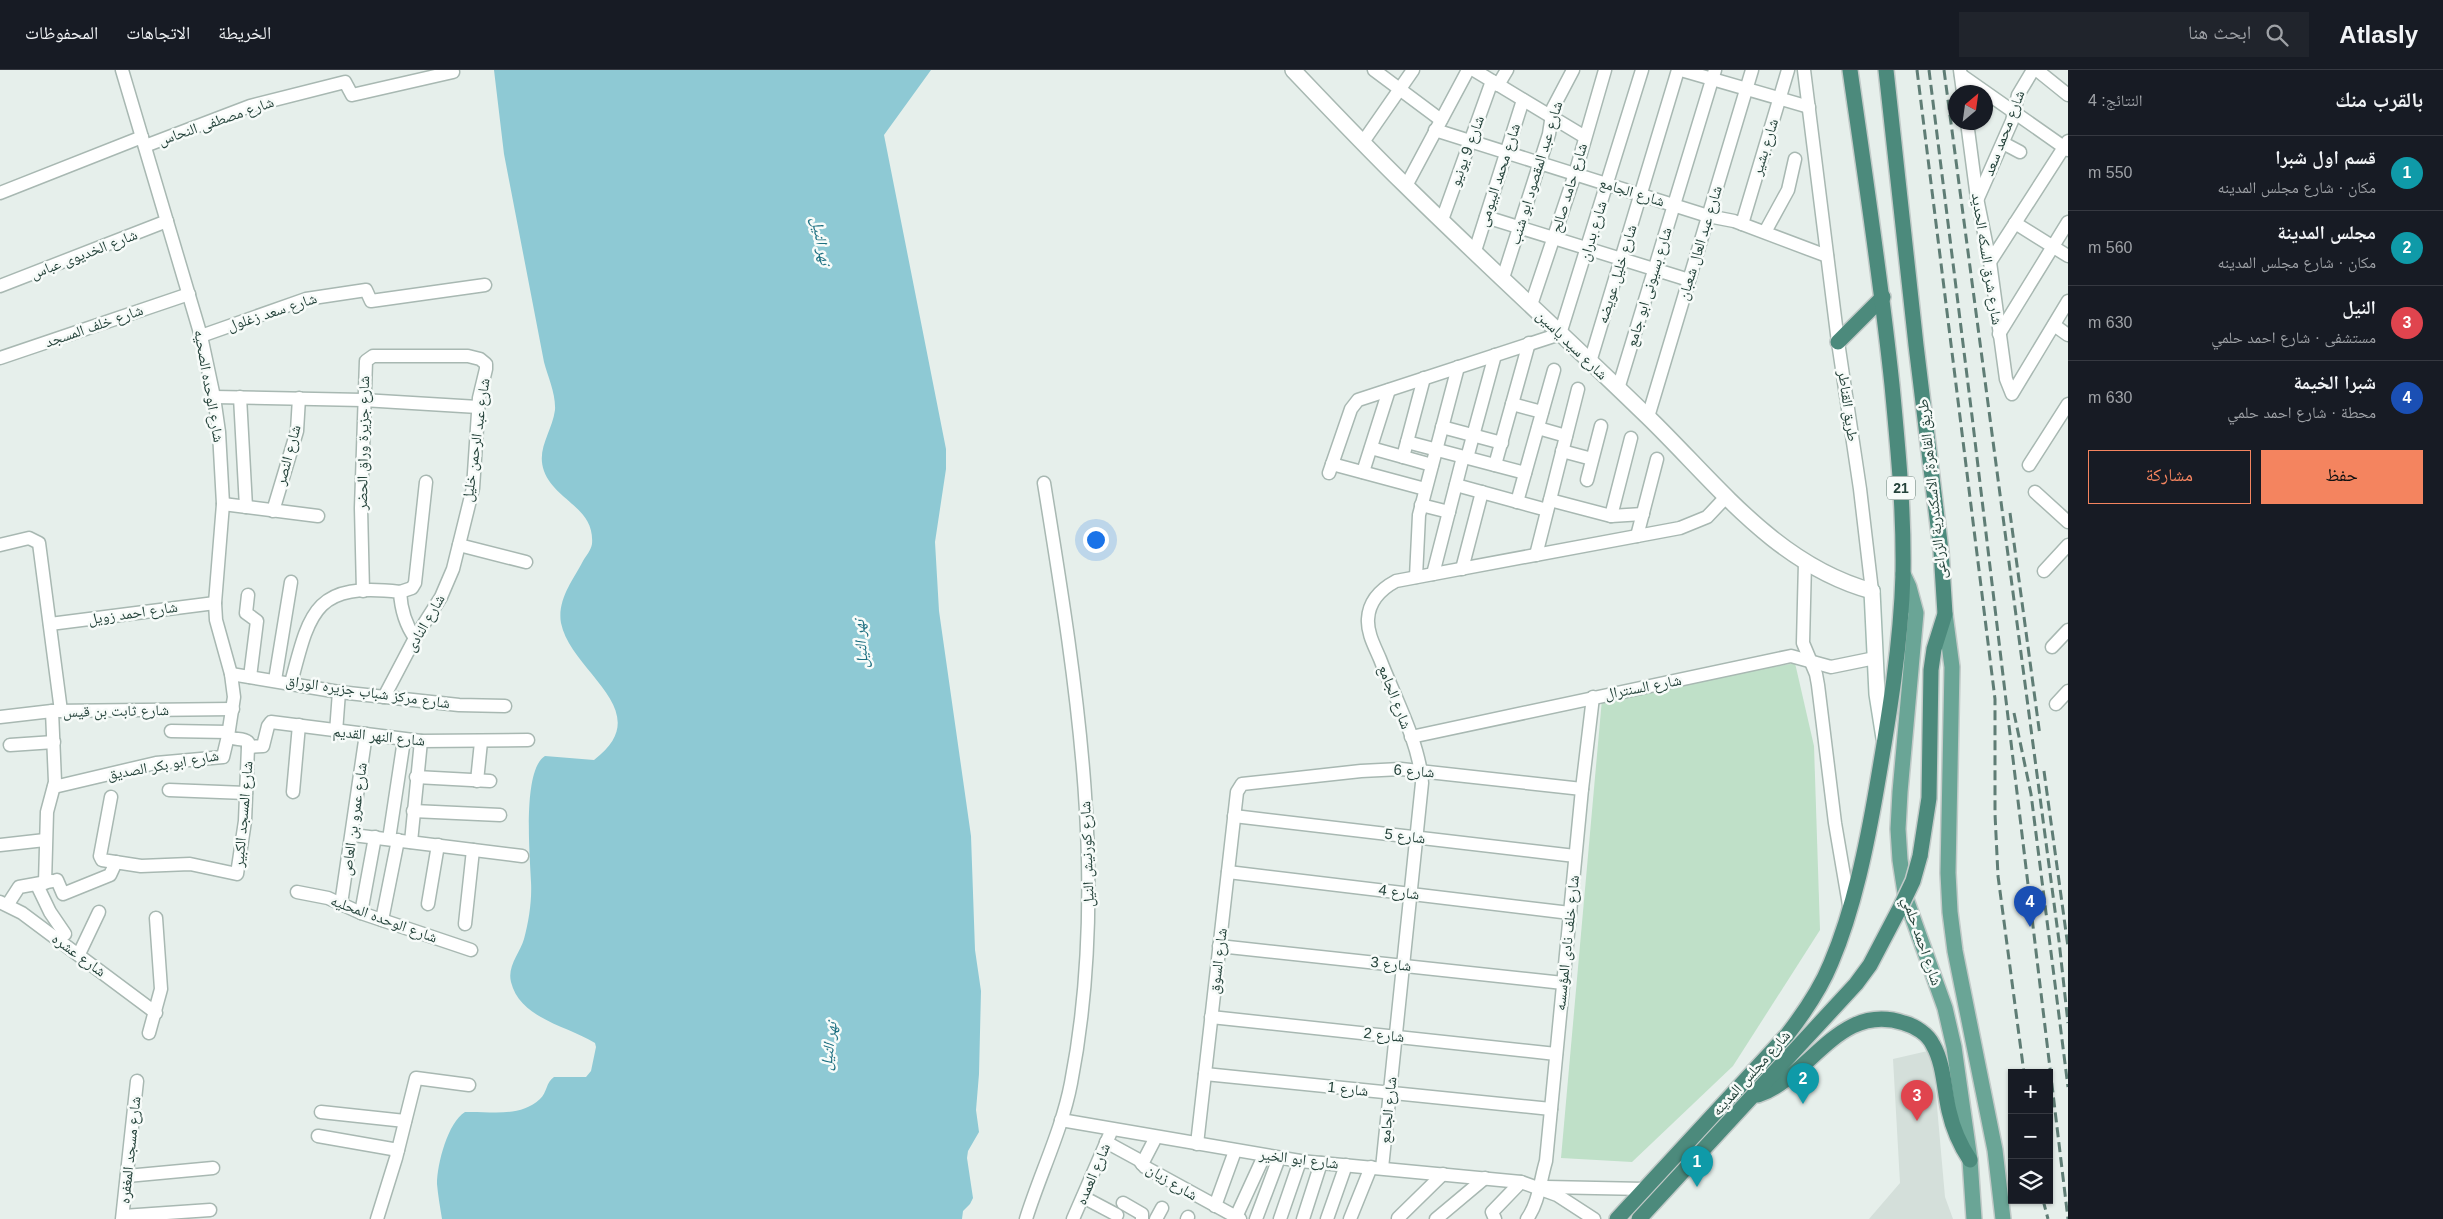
<!DOCTYPE html>
<html lang="ar">
<head>
<meta charset="utf-8">
<style>
	:root { --surface:#171b24; --page:#20242c; --text:#f1f3f6; --muted:#9ea1a6; --line:#363941; --accent:#f4845f }
	body { margin:0; font-family:Helvetica,"Noto Naskh Arabic",sans-serif; background:var(--page); color:var(--text); direction:rtl }
	.controls { position:absolute; right:15px; bottom:15px; display:grid; overflow:hidden; border-radius:0px; box-shadow:0 1px 4px #0004 }
	.controls button { width:45px; height:45px; display:grid; place-items:center; padding:0; border:0; border-bottom:1px solid var(--line); background:var(--surface); color:var(--text); font:25px sans-serif }
	.compass { position:absolute; left:1948px; top:15px; width:45px; height:45px; border-radius:50%; background:var(--surface); box-shadow:0 1px 4px #0004; rotate:29deg }
	.you { position:absolute; left:1095px; top:469px; width:18px; height:18px; margin:-12px; border:4px solid #fff; border-radius:50%; background:#1a73e8; box-shadow:0 0 0 8px #1a73e833 }
	.badge { display:grid; place-items:center; width:32px; height:32px; border-radius:50%; background:var(--accent); color:#fff; font-size:16px; font-weight:700 }
	.pin { position:absolute; translate:-50% -41px; filter:drop-shadow(0 1px 2px #0008) }
	.pin::after { content:''; position:absolute; top:26px; width:18px; height:15px; background:inherit; clip-path:polygon(0 0,100% 0,50% 100%) }
	.list { margin:0; padding:0; list-style:none }
	h2 { display:flex; justify-content:space-between; align-items:center; height:65px; margin:0; padding:0 20px; font-size:21px }
	h2 small { font-size:16px; font-weight:400; color:var(--muted) }
	.list li { display:grid; grid-template-columns:32px 1fr auto; gap:15px; align-items:center; box-sizing:border-box; height:75px; padding:0 20px; border-top:1px solid var(--line) }
	.list b { display:block; font-size:19px; white-space:nowrap }
	.list p { margin:0; font-size:16px; white-space:nowrap; color:var(--muted) }
	.list em { font-size:16px; font-style:normal; color:var(--muted) }
	.actions { display:flex; gap:10px; padding:15px 20px }
	.actions a { flex:1; padding:11px 0; border:1px solid var(--accent); border-radius:0px; text-align:center; font-size:18px; color:var(--accent) }
	.actions .main { background:var(--accent); color:#111 }
	.icon { flex:none; width:28px; height:28px; fill:none; stroke:currentColor; stroke-width:2; stroke-linecap:round; stroke-linejoin:round }
	.map { position:relative; flex:none; width:2068px; height:1149px; overflow:hidden; direction:ltr }
	header { display:flex; align-items:center; gap:30px; box-sizing:border-box; height:70px; padding:0 25px; background:var(--surface); border-bottom:1px solid var(--line) }
	header strong { font-size:24px }
	nav { display:flex; gap:28px; margin-inline-start:auto; font-size:18px }
	.search { width:350px; height:45px; background:var(--page); display:flex; align-items:center; gap:12px; box-sizing:border-box; padding:0 18px; border-radius:0px; color:var(--muted); font-size:19px }
	main { display:flex }
	aside { flex:1; background:var(--surface) }
	.map>svg:first-child { display:block }
	.built { fill:#d4dfda }
	.green { fill:#bfe0c8 }
	.water { fill:#8ec9d4 }
	.lines { fill:none; stroke-linecap:round; stroke-linejoin:round }
	.minor-casing { stroke:#a8b8b2; stroke-width:15 }
	.tertiary-casing { stroke:#a8b8b2; stroke-width:18 }
	.secondary-casing { stroke:#a4bbb3; stroke-width:18 }
	.primary-casing { stroke:#c2cac8; stroke-width:18 }
	.trunk-casing { stroke:#c2cac8; stroke-width:18 }
	.minor { stroke:#fff; stroke-width:12 }
	.tertiary { stroke:#fff; stroke-width:15 }
	.secondary { stroke:#fff; stroke-width:15 }
	.primary { stroke:#6aa596; stroke-width:15 }
	.trunk { stroke:#4c8a7c; stroke-width:15 }
	.rail { stroke:#5f7d75; stroke-width:3; stroke-dasharray:10 5; stroke-linecap:butt }
	.trunk-bridge-casing { stroke:#c2cac8; stroke-width:18; stroke-linecap:butt }
	.trunk-bridge { stroke:#4c8a7c; stroke-width:15 }
	.labels { text-anchor:middle; stroke-width:5; stroke-linejoin:round; paint-order:stroke }
	.shield { fill:#f7fbf9; stroke:#637a73; stroke-width:1 }
	.shield-label { font-size:14px; font-weight:bold; fill:#24423a }
	.street-label { font-size:15px; fill:#24423a; stroke:#f7fbf9 }
	.water-label { font-size:16px; font-style:italic; fill:#1c6f80; stroke:#f7fbf9 }
</style>
</head>
<body>
<header>
<strong>Atlasly</strong>
<div class="search"><svg class="icon" aria-label="search" viewBox="0 0 24 24"><circle cx="10" cy="10" r="6"/><path d="M15 15l6 6"/></svg>ابحث هنا</div>
<nav><a>الخريطة</a><a>الاتجاهات</a><a>المحفوظات</a></nav>
</header>
<main>
<aside>
<h2>بالقرب منك<small>النتائج: 4</small></h2>
<ul class="list">
<li><span class="badge" style="background:#0f9aa8">1</span><div><b>قسم اول شبرا</b><p>مكان · شارع مجلس المدينه</p></div><em>550 m</em></li>
<li><span class="badge" style="background:#0f9aa8">2</span><div><b>مجلس المدينة</b><p>مكان · شارع مجلس المدينه</p></div><em>560 m</em></li>
<li><span class="badge" style="background:#e0444e">3</span><div><b>النيل</b><p>مستشفى · شارع احمد حلمي</p></div><em>630 m</em></li>
<li><span class="badge" style="background:#1a4fb4">4</span><div><b>شبرا الخيمة</b><p>محطة · شارع احمد حلمي</p></div><em>630 m</em></li>
</ul>
<div class="actions"><a class="main">حفظ</a><a>مشاركة</a></div>
</aside>
<div class="map">
<svg width="2068" height="1149" viewBox="0 0 2068 1149">
	<rect width="100%" height="100%" fill="#e6efeb"/>
	<!-- built -->
	<polygon class="built" points="1932,980 1945,1127 1953,1149 1869,1149 1900,1113 1893,989"/>
	<!-- green -->
	<polygon class="green" points="1795,593 1814,676 1820,860 1733,996 1632,1092 1561,1088 1602,629"/>
	<!-- water -->
	<path class="water" d="M 494,0 L 931,0 L 884,65 L 946,379 L 946,399 L 935,472 L 939,541 L 971,766 L 975,880 L 981,921 L 979,1004 L 976,1040 L 979,1062 L 968,1081 L 967,1088 L 973,1128 L 970,1134 L 963,1141 L 962,1149 L 442,1149 C 440,1137 438,1125 437,1114 C 437,1094 448,1052 465,1042 C 490,1041 520,1048 540,1029 C 547,1023 546,1012 554,1007 L 586,1007 L 591,1001 L 596,977 L 595,973 C 568,956 520,949 511,912 C 507,896 520,883 524,869 C 529,851 532,830 531,812 C 530,786 522,700 545,686 L 594,690 C 659,641 571,603 561,553 C 557,530 573,510 583,491 C 586,486 591,480 592,474 C 595,437 555,431 544,401 C 536,379 552,362 555,340 C 556,324 548,307 544,292 L 504,84 Z"/>
	<g class="lines">
		<!-- minor casing -->
		<g class="minor-casing">
			<g id="minor">
				<polyline points="1374,0 1441,50"/>
				<polyline points="1474,0 1585,67"/>
				<polyline points="1681,0 1809,37"/>
				<polyline points="1804,0 1838,272 1860,419 1872,521"/>
				<polyline points="1960,0 1963,22"/>
				<polyline points="2037,0 2068,25"/>
				<polyline points="1961,5 2068,80"/>
				<polyline points="1498,15 1507,0"/>
				<polyline points="1967,52 1977,128 1990,192 2006,309 2012,324 2068,231"/>
				<polyline points="1435,60 1708,146 1734,151 1827,186"/>
				<polyline points="1363,72 1413,0"/>
				<polyline points="2003,73 2020,82"/>
				<polyline points="145,76 250,36 345,12 352,25 453,2"/>
				<polyline points="1406,116 1468,0"/>
				<polyline points="0,123 142,67"/>
				<polyline points="1978,128 2012,51 2018,25 2033,0"/>
				<polyline points="1486,147 1689,210"/>
				<polyline points="1442,150 1492,11"/>
				<polyline points="2015,153 2068,186"/>
				<polyline points="1742,154 1788,0"/>
				<polyline points="1765,162 1788,120 1795,89"/>
				<polyline points="1475,181 1523,30"/>
				<polyline points="1990,192 2068,71"/>
				<polyline points="1503,208 1549,64 1553,38 1573,0"/>
				<polyline points="0,216 167,151"/>
				<polyline points="1531,235 1575,104 1605,0"/>
				<polyline points="2054,255 2068,265"/>
				<polyline points="1999,264 2068,152"/>
				<polyline points="201,266 306,229 366,220 371,231 485,215"/>
				<polyline points="0,288 189,224"/>
				<polyline points="1590,292 1678,0"/>
				<polyline points="1618,319 1715,0"/>
				<polyline points="214,327 363,330 478,337"/>
				<polyline points="240,327 246,437"/>
				<polyline points="1512,334 1542,342"/>
				<polyline points="1648,347 1752,0"/>
				<polyline points="1442,357 1502,373"/>
				<polyline points="1538,358 1566,366"/>
				<polyline points="1407,372 1525,403"/>
				<polyline points="1371,378 1432,395"/>
				<polyline points="1562,381 1592,389"/>
				<polyline points="1403,387 1424,308"/>
				<polyline points="1467,388 1495,285"/>
				<polyline points="1332,394 1425,419"/>
				<polyline points="1495,395 1529,273"/>
				<polyline points="2029,395 2068,334"/>
				<polyline points="1363,402 1389,320"/>
				<polyline points="1329,403 1351,339 1358,330 1560,264 1642,0"/>
				<polyline points="1587,410 1601,356"/>
				<polyline points="1456,415 1547,440"/>
				<polyline points="2035,422 2068,452"/>
				<polyline points="1550,430 1611,446 1643,444"/>
				<polyline points="1517,432 1554,300"/>
				<polyline points="223,434 318,446"/>
				<polyline points="1421,435 1449,442"/>
				<polyline points="273,441 297,361 299,328"/>
				<polyline points="1611,446 1631,368"/>
				<polyline points="1637,466 1657,389"/>
				<polyline points="0,475 29,468 39,473 61,641"/>
				<polyline points="459,475 526,492"/>
				<polyline points="1536,485 1578,319"/>
				<polyline points="1805,492 1803,573 1816,604 1818,615 1835,753 1849,835"/>
				<polyline points="1462,499 1482,422"/>
				<polyline points="2044,501 2068,475"/>
				<polyline points="1433,504 1463,387"/>
				<polyline points="1416,507 1419,445 1458,297"/>
				<polyline points="363,521 361,438 366,291 373,286 468,286 480,289 486,294 486,299 479,328 473,418 453,499 441,527 415,568 384,627"/>
				<polyline points="400,522 412,518 415,513 426,412"/>
				<polyline points="248,525 246,543 257,551 250,607"/>
				<polyline points="50,554 215,533"/>
				<polyline points="2052,577 2068,560"/>
				<polyline points="231,604 339,622 459,635 505,636"/>
				<polyline points="275,610 291,512"/>
				<path d="M 291,613 C 310,540 315,512 400,522 C 401,539 405,554 415,568"/>
				<polyline points="2056,634 2068,621"/>
				<polyline points="0,647 52,641 233,639"/>
				<polyline points="171,661 228,662"/>
				<polyline points="336,662 339,622"/>
				<polyline points="1411,667 1791,586 1831,597 1875,588"/>
				<polyline points="10,675 54,672"/>
				<polyline points="248,677 263,676 268,656 271,652 421,671 528,670"/>
				<polyline points="416,707 490,711"/>
				<polyline points="477,711 481,672"/>
				<polyline points="54,717 156,693 223,687 228,666"/>
				<polyline points="169,720 246,723"/>
				<polyline points="293,722 299,655"/>
				<path d="M 111,727 L 100,786 L 102,790 L 141,796 L 190,794 L 237,804 L 245,751 L 248,677 L 248,672 C 242,667 234,671 228,666 L 234,627 L 231,604 L 216,550 L 215,533 L 223,434 L 219,362 L 214,327 L 201,266 L 122,0"/>
				<polyline points="413,741 500,745"/>
				<polyline points="1234,746 1575,786"/>
				<polyline points="353,765 522,786"/>
				<polyline points="389,769 404,670"/>
				<polyline points="411,772 421,671"/>
				<polyline points="0,775 45,770"/>
				<polyline points="1228,802 1570,843"/>
				<polyline points="57,810 63,824 110,805 116,792"/>
				<polyline points="45,813 47,742 55,712 52,641"/>
				<polyline points="37,815 50,842 65,864"/>
				<polyline points="297,822 328,828 361,843 471,880"/>
				<polyline points="0,832 22,843 156,943"/>
				<polyline points="8,834 19,817 52,811"/>
				<polyline points="341,834 366,664"/>
				<polyline points="428,834 438,775"/>
				<polyline points="361,843 375,767"/>
				<polyline points="382,850 398,770"/>
				<polyline points="465,854 473,780"/>
				<polyline points="1219,876 1563,913"/>
				<polyline points="79,884 99,842"/>
				<polyline points="1211,947 1556,984"/>
				<polyline points="149,963 161,919 156,848"/>
				<polyline points="1205,1004 1551,1039"/>
				<polyline points="321,1042 405,1051"/>
				<polyline points="1061,1050 1300,1091 1521,1112 1557,1125 1594,1149"/>
				<polyline points="318,1066 398,1080"/>
				<polyline points="1106,1072 1139,1090 1145,1097 1240,1149"/>
				<polyline points="1197,1074 1237,722 1242,714 1361,701 1401,699 1582,719"/>
				<polyline points="1142,1094 1156,1067"/>
				<path d="M 1382,1098 L 1422,713 C 1420,674 1394,626 1380,589 C 1375,577 1367,563 1368,549 C 1369,530 1381,519 1396,511 L 1680,458 L 1707,447 L 1726,427"/>
				<polyline points="127,1106 213,1098"/>
				<polyline points="1546,1117 1645,1119"/>
				<polyline points="1083,1127 1117,1145"/>
				<polyline points="1123,1133 1142,1144 1142,1149"/>
				<polyline points="1215,1136 1235,1081"/>
				<polyline points="123,1146 210,1140"/>
				<polyline points="1236,1147 1264,1086"/>
				<polyline points="1398,1148 1443,1104"/>
				<polyline points="122,1149 137,1011"/>
				<polyline points="377,1149 396,1088 416,1008 469,1015"/>
				<path d="M 1026,1149 C 1040,1104 1062,1060 1071,1013 C 1110,813 1076,611 1044,413"/>
				<polyline points="1073,1149 1110,1064"/>
				<polyline points="1156,1149 1162,1138"/>
				<polyline points="1187,1149 1188,1147"/>
				<polyline points="1256,1149 1279,1088"/>
				<polyline points="1280,1149 1300,1091"/>
				<polyline points="1303,1149 1321,1093"/>
				<polyline points="1327,1149 1346,1095"/>
				<polyline points="1350,1149 1371,1097"/>
				<polyline points="1436,1149 1485,1108"/>
				<polyline points="1495,1149 1492,1142 1521,1112"/>
				<path d="M 1527,1149 C 1539,1132 1540,1111 1546,1091 L 1582,719 L 1593,627"/>
			</g>
		</g>
		<!-- tertiary casing -->
		<g class="tertiary-casing">
			<path id="tertiary" d="M 1293,0 C 1330,39 1367,78 1406,116 C 1485,194 1568,269 1648,347 C 1716,413 1776,495 1872,521"/>
		</g>
		<!-- secondary casing -->
		<g class="secondary-casing">
			<polyline id="secondary" points="1872,521 1877,624 1884,668"/>
		</g>
		<!-- primary casing -->
		<g class="primary-casing">
			<g id="primary">
				<polyline points="1903,504 1909,517 1916,543 1900,722 1898,759 1900,790 1906,829 1945,938 1954,977 1970,1090 1974,1149"/>
				<polyline points="1945,544 1952,597 1948,803 1950,842 1955,881 1995,1080 2003,1149"/>
			</g>
		</g>
		<!-- trunk casing -->
		<g class="trunk-casing">
			<g id="trunk">
				<polyline points="1886,0 1916,275 1941,481 1945,544 1934,579 1931,600 1929,728 1920,786"/>
				<polyline points="1838,272 1883,227"/>
				<path d="M 1758,1025 C 1811,1007 1839,931 1904,953 C 1915,956 1928,964 1933,975 C 1944,994 1944,1020 1949,1041 C 1953,1059 1960,1075 1970,1090"/>
				<path d="M 1617,1149 L 1787,965 C 1804,943 1820,920 1831,893 C 1854,839 1867,774 1877,716 C 1889,646 1901,575 1903,504 C 1904,440 1898,378 1892,315 C 1881,210 1865,105 1850,0"/>
				<polyline points="1639,1149 1856,914 1870,895 1902,834"/>
			</g>
		</g>
		<!-- minor -->
		<use href="#minor" class="minor"/>
		<!-- tertiary -->
		<use href="#tertiary" class="tertiary"/>
		<!-- secondary -->
		<use href="#secondary" class="secondary"/>
		<!-- primary -->
		<use href="#primary" class="primary"/>
		<!-- trunk -->
		<use href="#trunk" class="trunk"/>
		<!-- rail -->
		<g class="rail">
			<polyline points="1917,0 1995,629 1995,744 1998,806 2024,1003"/>
			<polyline points="1929,0 1972,346 2068,1149"/>
			<polyline points="1944,0 2059,871 2068,953"/>
			<polyline points="2010,443 2040,666"/>
			<polyline points="2014,643 2031,724 2068,1017"/>
			<polyline points="2044,701 2068,877"/>
			<polyline points="2043,1130 2048,1149"/>
		</g>
		<!-- trunk-bridge casing -->
		<g class="trunk-bridge-casing">
			<polyline id="trunk-bridge" points="1902,834 1913,811 1920,786"/>
		</g>
		<!-- trunk-bridge -->
		<use href="#trunk-bridge" class="trunk-bridge"/>
	</g>
	<g class="labels">
		<!-- shield labels -->
		<rect class="shield" x="1887" y="406.5" width="28" height="23" rx="4"/>
		<g class="shield-label">
			<text x="1901" y="423">21</text>
		</g>
		<!-- street labels -->
		<g class="street-label">
			<text transform="translate(216 51) rotate(-19)" y="5">شارع مصطفى النحاس</text>
			<text transform="translate(2004 63) rotate(-69)" y="5">شارع محمد سعد</text>
			<text transform="translate(1765 77) rotate(-73)" y="5">شارع بشير</text>
			<text transform="translate(1467 81) rotate(-70)" y="5">شارع 9 يونيو</text>
			<text transform="translate(1536 103) rotate(-73)" y="5">شارع عبد المقصود ابو شنب</text>
			<text transform="translate(1499 105) rotate(-72)" y="5">شارع محمد البيومى</text>
			<text transform="translate(1569 118) rotate(-73)" y="5">شارع حامد صالح</text>
			<text transform="translate(1632 122) rotate(17)" y="5">شارع الجامع</text>
			<text transform="translate(1593 161) rotate(-73)" y="5">شارع بدران</text>
			<text transform="translate(1700 173) rotate(-73)" y="5">شارع عبد العال شعبان</text>
			<text transform="translate(84 184) rotate(-21)" y="5">شارع الخديوى عباس</text>
			<text transform="translate(1987 189) rotate(81)" y="5">شارع شرق السكه الحديد</text>
			<text transform="translate(1617 204) rotate(-73)" y="5">شارع خليل عويضه</text>
			<text transform="translate(1649 217) rotate(-73)" y="5">شارع بسيونى ابو جامع</text>
			<text transform="translate(272 242) rotate(-18)" y="5">شارع سعد زغلول</text>
			<text transform="translate(94 256) rotate(-19)" y="5">شارع خلف المسجد</text>
			<text transform="translate(1572 275) rotate(44)" y="5">شارع سيد ياسين</text>
			<text transform="translate(209 316) rotate(80)" y="5">شارع الوحده الصحيه</text>
			<text transform="translate(1848 336) rotate(82)" y="5">طريق القناطر</text>
			<text transform="translate(476 370) rotate(-82)" y="5">شارع عبد الرحمن خليل</text>
			<text transform="translate(363 373) rotate(-89)" y="5">شارع جزيرة وراق الحضر</text>
			<text transform="translate(288 385) rotate(-75)" y="5">شارع النصر</text>
			<text transform="translate(1932 419) rotate(-96)" y="5">طريق القاهرة, الاسكندرية الزراعى</text>
			<text transform="translate(133 543) rotate(-8)" y="5">شارع احمد زويل</text>
			<text transform="translate(425 553) rotate(-60)" y="5">شارع النادى</text>
			<text transform="translate(1643 617) rotate(-11)" y="5">شارع السنترال</text>
			<text transform="translate(368 622) rotate(8)" y="5">شارع مركز شباب جزيره الوراق</text>
			<text transform="translate(1395 627) rotate(69)" y="5">شارع الجامع</text>
			<text transform="translate(116 641) rotate(-1)" y="5">شارع ثابت بن قيس</text>
			<text transform="translate(379 666) rotate(6)" y="5">شارع النهر القديم</text>
			<text transform="translate(163 695) rotate(-10)" y="5">شارع ابو بكر الصديق</text>
			<text transform="translate(1414 701) rotate(4)" y="5">شارع 6</text>
			<text transform="translate(243 744) rotate(-85)" y="5">شارع المسجد الكبير</text>
			<text transform="translate(354 749) rotate(-82)" y="5">شارع عمرو بن العاص</text>
			<text transform="translate(1405 766) rotate(7)" y="5">شارع 5</text>
			<text transform="translate(1087 784) rotate(-92)" y="5">شارع كورنيش النيل</text>
			<text transform="translate(1399 822) rotate(7)" y="5">شارع 4</text>
			<text transform="translate(384 849) rotate(20)" y="5">شارع الوحده المحليه</text>
			<text transform="translate(1922 871) rotate(71)" y="5">شارع احمد حلمي</text>
			<text transform="translate(1567 873) rotate(-84)" y="5">شارع خلف نادى المؤسسه</text>
			<text transform="translate(79 885) rotate(36)" y="5">شارع عشره</text>
			<text transform="translate(1218 891) rotate(-83)" y="5">شارع السوق</text>
			<text transform="translate(1391 894) rotate(6)" y="5">شارع 3</text>
			<text transform="translate(1384 965) rotate(6)" y="5">شارع 2</text>
			<text transform="translate(1751 1003) rotate(-48)" y="5">شارع مجلس المدينه</text>
			<text transform="translate(1348 1019) rotate(6)" y="5">شارع 1</text>
			<text transform="translate(1388 1040) rotate(-84)" y="5">شارع الجامع</text>
			<text transform="translate(130 1080) rotate(-84)" y="5">شارع مسجد المغفره</text>
			<text transform="translate(1299 1089) rotate(7)" y="5">شارع ابو الخير</text>
			<text transform="translate(1093 1104) rotate(-67)" y="5">شارع العمده</text>
			<text transform="translate(1172 1112) rotate(31)" y="5">شارع زيان</text>
		</g>
		<!-- water labels -->
		<g class="water-label">
			<text transform="translate(822 171) rotate(79)" y="6">نهر النيل</text>
			<text transform="translate(860 574) rotate(-95)" y="6">نهر النيل</text>
			<text transform="translate(828 976) rotate(-83)" y="6">نهر النيل</text>
		</g>
	</g>
</svg>
<div class="controls">
<button>+</button>
<button>−</button>
<button><svg class="icon" aria-label="layers" viewBox="0 0 24 24"><path d="M12 4l9 5-9 5-9-5zM3 14l9 5 9-5"/></svg></button>
</div>
<svg class="compass" viewBox="-18 -18 36 36"><path d="M0-13l5 13h-10z" fill="#e53935"/><path d="M0 13l5-13h-10z" fill="#9ea1a6"/></svg>
<div class="you"></div>
<div class="pin badge" style="left:1697px;top:1117px;background:#0f9aa8">1</div>
<div class="pin badge" style="left:1803px;top:1034px;background:#0f9aa8">2</div>
<div class="pin badge" style="left:1917px;top:1051px;background:#e0444e">3</div>
<div class="pin badge" style="left:2030px;top:857px;background:#1a4fb4">4</div>
</div>
</main>
</body>
</html>
